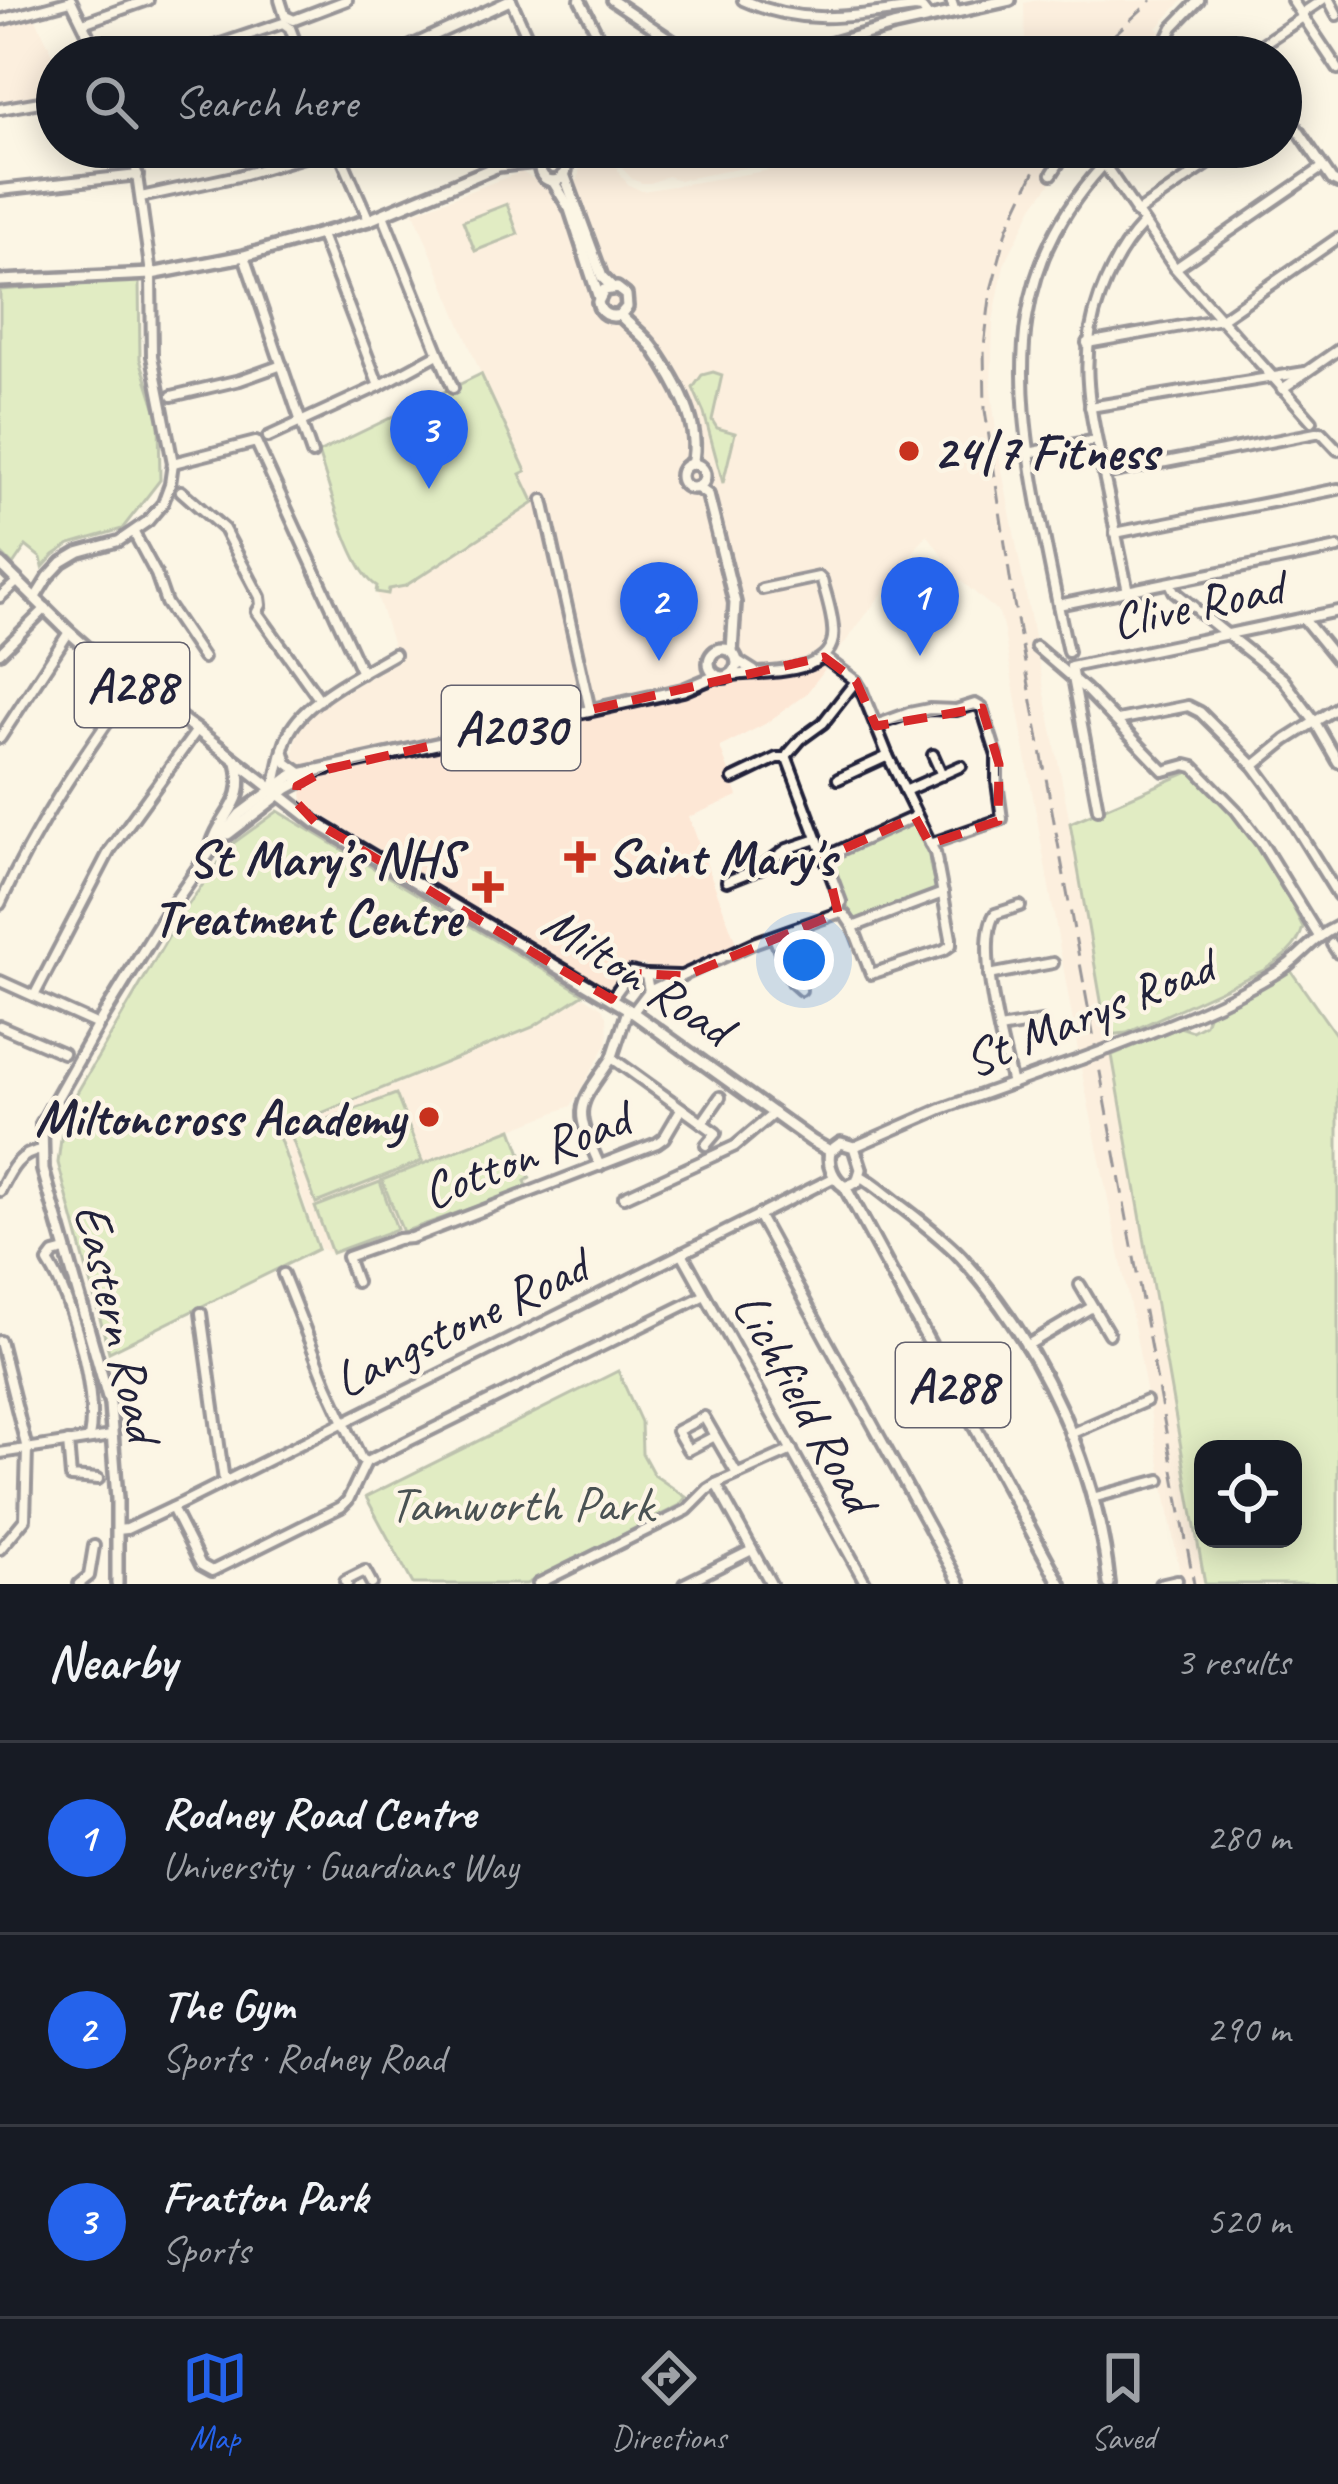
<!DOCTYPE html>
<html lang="en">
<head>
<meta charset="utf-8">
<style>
	:root { --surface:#171b24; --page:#242831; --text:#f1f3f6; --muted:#9ea1a6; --line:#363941; --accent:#2563eb }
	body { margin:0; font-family:Caveat,sans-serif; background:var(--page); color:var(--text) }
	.controls { position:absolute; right:36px; bottom:36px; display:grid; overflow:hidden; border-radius:24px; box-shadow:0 6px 30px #0003 }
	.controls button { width:108px; height:108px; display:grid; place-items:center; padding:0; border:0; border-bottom:3px solid var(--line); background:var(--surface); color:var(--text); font:60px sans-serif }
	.you { position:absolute; left:804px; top:960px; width:42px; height:42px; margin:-30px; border:9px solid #fff; border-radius:50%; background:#1a73e8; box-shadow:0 0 0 18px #1a73e833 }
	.badge { display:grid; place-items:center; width:78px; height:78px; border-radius:50%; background:var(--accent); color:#fff; font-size:39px; font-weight:700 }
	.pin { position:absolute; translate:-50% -99px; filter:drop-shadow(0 3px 6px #0008) }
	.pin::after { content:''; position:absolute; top:63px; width:42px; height:36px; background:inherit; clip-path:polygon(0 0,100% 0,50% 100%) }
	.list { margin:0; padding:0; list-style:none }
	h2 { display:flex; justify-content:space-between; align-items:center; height:156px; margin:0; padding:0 48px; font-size:51px }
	h2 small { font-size:39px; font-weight:400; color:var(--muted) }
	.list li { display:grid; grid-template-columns:78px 1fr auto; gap:36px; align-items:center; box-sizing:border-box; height:192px; padding:0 48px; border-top:3px solid var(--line) }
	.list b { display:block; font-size:45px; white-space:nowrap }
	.list p { margin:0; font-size:39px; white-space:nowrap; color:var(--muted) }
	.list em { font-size:39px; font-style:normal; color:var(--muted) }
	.icon { flex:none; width:66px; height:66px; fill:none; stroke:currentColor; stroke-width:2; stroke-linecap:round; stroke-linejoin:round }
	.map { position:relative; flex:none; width:1338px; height:1584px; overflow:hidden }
	.search { position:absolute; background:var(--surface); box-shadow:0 6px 30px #0003; left:36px; right:36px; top:36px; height:132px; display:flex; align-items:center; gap:30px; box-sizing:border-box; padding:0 42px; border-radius:66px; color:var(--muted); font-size:45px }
	.sheet { height:732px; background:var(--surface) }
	nav { display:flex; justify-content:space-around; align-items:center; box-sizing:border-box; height:168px; border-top:3px solid var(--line); background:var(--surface); font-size:33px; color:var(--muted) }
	nav a { display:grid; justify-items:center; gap:6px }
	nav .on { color:var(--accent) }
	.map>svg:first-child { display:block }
	.built { fill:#fde7d5 }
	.green { fill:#c0e19a; stroke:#71826a; stroke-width:3; fill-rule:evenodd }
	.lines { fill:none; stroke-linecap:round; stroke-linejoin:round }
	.minor-casing { stroke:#22223b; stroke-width:16 }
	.major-casing { stroke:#22223b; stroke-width:18 }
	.minor { stroke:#fcf5e5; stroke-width:8 }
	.major { stroke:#fcf5e5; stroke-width:9 }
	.rail { stroke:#22223b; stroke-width:3; stroke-dasharray:18 9; stroke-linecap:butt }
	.minor-bridge-casing { stroke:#22223b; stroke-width:16; stroke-linecap:butt }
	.minor-bridge { stroke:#fcf5e5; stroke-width:8 }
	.marked { fill:none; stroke:#d62828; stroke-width:9; stroke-dasharray:24 15; stroke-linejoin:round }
	.poi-dot { fill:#c8321e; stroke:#fcf5e5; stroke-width:4.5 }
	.labels { text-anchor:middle; stroke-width:9; stroke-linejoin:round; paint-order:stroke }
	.shield { fill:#fcf5e5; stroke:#63616e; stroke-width:3 }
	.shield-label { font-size:48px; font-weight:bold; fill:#22223b }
	.poi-label { font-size:51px; font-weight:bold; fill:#22223b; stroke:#fcf5e5; text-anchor:start }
	.street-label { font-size:51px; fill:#22223b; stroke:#fcf5e5 }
	.park-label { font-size:51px; fill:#4a5253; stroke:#fcf5e5 }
</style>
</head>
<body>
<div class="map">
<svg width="1338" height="1584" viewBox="0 0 1338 1584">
	<rect width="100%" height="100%" fill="#fcf5e5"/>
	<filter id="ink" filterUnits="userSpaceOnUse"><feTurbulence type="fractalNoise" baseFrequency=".00833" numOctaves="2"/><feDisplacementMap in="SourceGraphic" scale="24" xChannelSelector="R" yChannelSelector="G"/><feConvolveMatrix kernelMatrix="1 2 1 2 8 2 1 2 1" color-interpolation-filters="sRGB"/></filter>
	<g filter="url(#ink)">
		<!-- built -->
		<g class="built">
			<polygon points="1038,0 1064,2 1183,0 1157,28 1173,42 1168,57 930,57 970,54 1025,40 1024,3"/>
			<polygon points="35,17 57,63 57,92 0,101 0,27"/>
			<polygon points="589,147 609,147 620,175 629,185 642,191 857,156 877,147 1077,147 1033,207 1004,265 993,321 991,389 999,455 1070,823 1205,1584 1182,1584 1135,1330 1082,1073 1003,627 999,613 960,580 927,534 806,694 765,724 720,747 738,796 689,817 736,943 669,973 658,972 642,964 627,970 610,990 304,804 293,755 297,731 321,706 398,661 376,592 387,594 389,589 405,586 534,503 520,473 525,470 481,374 414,212 521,172 554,190 578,180 581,161"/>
			<polygon points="614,147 854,147 679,180 667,176 651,183 642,183 632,179 623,169"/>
			<polygon points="584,996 602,1008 607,1016 608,1042 571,1106 382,1180 400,1230 333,1254 320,1248 280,1132 534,1028"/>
		</g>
		<!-- green -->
		<g class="green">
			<polygon points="507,204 518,234 475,251 463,221"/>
			<polygon points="139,280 140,359 159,419 160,480 122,529 70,544 54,555 43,567 41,558 26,546 13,565 0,552 0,290"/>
			<polygon points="713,372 722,375 712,420 717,428 735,433 723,483 704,413 693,388 702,375"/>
			<path d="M 481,374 L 526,471 L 520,474 L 534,503 L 405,586 L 389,589 L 388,594 L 376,592 L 377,586 C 351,572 329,484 318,453 Z"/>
			<path d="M 1191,771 L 1234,814 L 1277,875 L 1303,927 C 1298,948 1281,959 1264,970 L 1127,1033 L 1107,1035 L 1070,823 Z"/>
			<polygon points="278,811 584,994 533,1027 277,1131 318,1249 109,1352 58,1163 64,1115 183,912 232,844"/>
			<polygon points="914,824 930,855 930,865 937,890 856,920 848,909 830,860"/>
			<path d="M 1291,971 L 1338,1038 L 1338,1584 L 1205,1584 L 1112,1055 L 1180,1027 L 1192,1031 L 1205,1024 L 1209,1013 ZM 1203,1449 L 1293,1449 L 1293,1539 L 1203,1539 Z"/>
			<polygon points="396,1094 422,1161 316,1203 290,1133"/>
			<polygon points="512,1129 530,1178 525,1181 528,1188 403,1232 382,1180"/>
			<polygon points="380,1182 397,1229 332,1253 315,1207"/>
			<polygon points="618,1371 641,1422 642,1453 654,1475 686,1497 680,1505 526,1584 413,1584 366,1497"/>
		</g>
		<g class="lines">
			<!-- minor casing -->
			<g class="minor-casing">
				<g id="minor">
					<polyline points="71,0 99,57"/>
					<polyline points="280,0 285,16 294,20 347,0"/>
					<polyline points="511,0 536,57"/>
					<polyline points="580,0 609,57"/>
					<polyline points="612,0 676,43"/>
					<path d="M 743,0 C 803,27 853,16 915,8 L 922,9 L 929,18"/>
					<polyline points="951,0 955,12"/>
					<polyline points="1292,0 1338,69"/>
					<polyline points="1329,0 1337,15"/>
					<polyline points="1301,14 1322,0"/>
					<polyline points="0,20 71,1"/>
					<polyline points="83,23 148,0"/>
					<polyline points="182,57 283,23 290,28 301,57"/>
					<polyline points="387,57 511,0"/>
					<polyline points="1152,57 1163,48 1173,27 1199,0"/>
					<polyline points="1243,57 1303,17"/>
					<polyline points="1281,105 1332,180 1338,183"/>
					<polyline points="0,109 57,99"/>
					<polyline points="337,147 369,220"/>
					<polyline points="1104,164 1175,268 1312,421"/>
					<polyline points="1052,174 1069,147"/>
					<polyline points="0,190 138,175"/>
					<polyline points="141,197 238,176 338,147"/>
					<polyline points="1136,213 1233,147"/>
					<polyline points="383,215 453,388"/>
					<polyline points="321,235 379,386"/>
					<polyline points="244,256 312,454"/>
					<polyline points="1176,268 1323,167"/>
					<polyline points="1087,343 1221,319 1338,238"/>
					<polyline points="1282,389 1338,350"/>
					<polyline points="172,396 240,380 282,365"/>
					<polyline points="1090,407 1305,372"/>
					<polyline points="268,437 379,386 438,354"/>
					<polyline points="1028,453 1096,440"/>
					<polyline points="173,463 256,442 362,673"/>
					<polyline points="1104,474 1321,432 1338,450"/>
					<polyline points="181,491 224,529 260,597 261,605 257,612 320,700"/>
					<polyline points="543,500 590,710"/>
					<polyline points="134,533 156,574 166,603 203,658"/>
					<polyline points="1115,533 1338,489"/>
					<polyline points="1170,583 1174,591 1194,607"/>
					<path d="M 1128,591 C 1119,551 1112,511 1103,471 C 1090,408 1077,359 1100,296 C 1110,269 1123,245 1143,224"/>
					<polyline points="0,597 18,581"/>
					<polyline points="35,598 48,577 62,562 79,552 119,541 148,521 163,503 170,484 173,463 152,356 151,274 133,147"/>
					<polyline points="1058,605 1338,548"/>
					<polyline points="1199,612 1283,679 1315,722 1338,762"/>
					<polyline points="1303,618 1338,661"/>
					<polyline points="1036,647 1085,689 1164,771 1186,765 1194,767 1236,810 1262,844 1318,935"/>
					<path d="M 1068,652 C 1058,607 1049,561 1040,516 C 1012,370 1006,258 1121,147"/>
					<polyline points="0,653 46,608"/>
					<polyline points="824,657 856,681 861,689 888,756 935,853 937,863"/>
					<polyline points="738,661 754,671"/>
					<path d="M 731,675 C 763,671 839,677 833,628 C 832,612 826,595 822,580 L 819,577 L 762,589"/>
					<polyline points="1118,720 1188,706 1200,712 1254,766 1277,797 1338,895"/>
					<polyline points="876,725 909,713 929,709 956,710 975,704 982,708 997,756 997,782 1002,819 930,844"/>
					<polyline points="0,738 69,632"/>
					<polyline points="283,749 287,763 301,773"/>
					<polyline points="788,754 801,739 823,723 856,681"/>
					<polyline points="933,755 942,775"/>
					<polyline points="1254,766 1286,740 1338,707"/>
					<polyline points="733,779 777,758 787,758 841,902 838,913"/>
					<polyline points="838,779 888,756"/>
					<path d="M 274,788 C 279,770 280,751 289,733 C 306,699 362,673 394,654"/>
					<polyline points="905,791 961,766"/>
					<polyline points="1098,809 1071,667 1338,611"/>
					<polyline points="825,857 916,816"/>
					<polyline points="727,881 760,868 787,849 817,839"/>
					<path d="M 0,904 C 37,824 82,757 133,686"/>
					<polyline points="903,908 943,893"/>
					<polyline points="838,913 845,915 853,927 871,974 944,950 951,945 951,938 938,868"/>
					<polyline points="853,927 897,910"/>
					<polyline points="774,937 792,982 801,990"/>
					<polyline points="1332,944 1338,953"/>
					<polyline points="646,975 678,976"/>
					<polyline points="989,975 1053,963"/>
					<polyline points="0,981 98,1025"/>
					<polyline points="34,996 110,850 197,730"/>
					<polyline points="611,999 631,972 646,975 649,991"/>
					<polyline points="628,1009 612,1058 716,1133 706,1145"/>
					<polyline points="633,1012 649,991 756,942 838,913"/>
					<polyline points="0,1026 63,1053"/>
					<polyline points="999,1029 1042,1022"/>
					<path d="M 1108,1049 C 1165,1027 1227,1003 1279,971 C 1302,957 1310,939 1338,926"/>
					<path d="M 1012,1084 C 1003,1049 975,944 995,914 L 1020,906"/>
					<polyline points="702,1123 720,1097"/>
					<polyline points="854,1147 941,1109 1081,1059"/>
					<path d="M 600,1166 C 573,1106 576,1110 612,1058"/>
					<path d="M 0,1191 C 10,1171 18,1153 42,1150"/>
					<polyline points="624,1197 735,1146 774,1113"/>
					<polyline points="758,1215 960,1584"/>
					<path d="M 65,1251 L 54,1254 L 48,1262 C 73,1300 98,1393 89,1438"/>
					<polyline points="682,1253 866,1584"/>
					<polyline points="283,1274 327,1385 361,1459 366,1462 705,1295"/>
					<polyline points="356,1282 347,1257 398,1239 411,1238 657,1143 664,1138 681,1109"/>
					<polyline points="1080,1285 1109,1334"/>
					<polyline points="201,1313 224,1481"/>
					<polyline points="0,1341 27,1449 25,1519 0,1549"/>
					<polyline points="1026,1346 1092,1307"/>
					<polyline points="1070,1434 1146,1401"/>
					<polyline points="715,1436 704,1417 677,1431 688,1450 715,1436 737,1474"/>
					<polyline points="68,1442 71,1477 98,1479"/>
					<polyline points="0,1453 111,1436"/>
					<polyline points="716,1484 771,1584"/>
					<polyline points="1092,1498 1160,1480"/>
					<polyline points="172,1508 201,1565 212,1571 341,1507 348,1500 366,1462"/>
					<polyline points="117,1530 127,1529 182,1503 835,1177"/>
					<polyline points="79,1584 89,1576 94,1546"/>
					<polyline points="347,1584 345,1581 365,1571 372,1584"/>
					<polyline points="538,1584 687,1510 708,1489 716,1484 792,1450"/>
					<polyline points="684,1584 752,1550"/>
					<polyline points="1160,1584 1177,1580"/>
				</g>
			</g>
			<!-- major casing -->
			<g class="major-casing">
				<g id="major">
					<polyline points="786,57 893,26 1010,0"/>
					<circle cx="553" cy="168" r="13"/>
					<polyline points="565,165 575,147"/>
					<polyline points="564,174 602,277 612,287"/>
					<polyline points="553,181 570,209 599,298"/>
					<polyline points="0,281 151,274 244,256 369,220 498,166 542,161"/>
					<path d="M 620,315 L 627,307 L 626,295 L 617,288 L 604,290 L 598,302 C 600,314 609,318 620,315 C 630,326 645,336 654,349 C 676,381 702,425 692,464"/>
					<circle cx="693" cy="476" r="12"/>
					<polyline points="697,487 708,495 735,603 732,651"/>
					<polyline points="0,564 69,632 110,668 197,730 315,822 628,1009 812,1141 830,1151"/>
					<circle cx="723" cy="663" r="14"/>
					<polyline points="228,834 288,788 312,775"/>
					<path d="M 212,845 C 223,810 248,804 237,762"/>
					<path d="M 860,1176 C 873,1183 885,1194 897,1203 C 919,1220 942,1237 961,1257 C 1041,1344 1097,1467 1109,1584"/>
					<path d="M 845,1187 L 857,1182 L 861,1169 L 854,1147 L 841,1143 L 830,1151 C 827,1165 833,1179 845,1187 L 1060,1584"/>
					<polyline points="117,1584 117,1499 110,1404 43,1170 42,1124 98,1025 165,916 211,850 240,814 291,776 683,690 716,676"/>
				</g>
			</g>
			<!-- minor -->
			<use href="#minor" class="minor"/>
			<!-- major -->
			<use href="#major" class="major"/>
			<!-- rail -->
			<g class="rail">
				<polyline points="1090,57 1152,0"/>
				<polyline points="1046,147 1008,227 991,290 984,347 985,410 1013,598 1194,1584"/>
			</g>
			<!-- minor-bridge casing -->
			<g class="minor-bridge-casing">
				<polyline id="minor-bridge" points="1081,1059 1108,1049"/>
			</g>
			<!-- minor-bridge -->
			<use href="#minor-bridge" class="minor-bridge"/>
		</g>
	</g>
	<!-- marked area -->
	<path d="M0 0H1338V1584H0ZM 824,657 L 856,681 L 876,726 L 982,708 L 999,764 L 998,821 L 930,844 L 915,817 L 825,857 L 838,913 L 685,976 L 628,973 L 611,999 L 315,822 L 296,802 L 297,786 L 328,769 Z" fill="#fcf5e5" fill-opacity=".55" fill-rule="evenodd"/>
	<path class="marked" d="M 824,657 L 856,681 L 876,726 L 982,708 L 999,764 L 998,821 L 930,844 L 915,817 L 825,857 L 838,913 L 685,976 L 628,973 L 611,999 L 315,822 L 296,802 L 297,786 L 328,769 Z"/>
	<!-- markers -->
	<g class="poi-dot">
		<circle cx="909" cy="451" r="12"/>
		<path d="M574 839h12v12h12v12h-12v12h-12v-12h-12v-12h12z"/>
		<path d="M482 869h12v12h12v12h-12v12h-12v-12h-12v-12h12z"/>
		<circle cx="429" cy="1117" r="12"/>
	</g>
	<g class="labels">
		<!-- shield labels -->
		<g class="shield">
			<rect x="75" y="643" width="114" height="84" rx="9"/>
			<rect x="442" y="686" width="138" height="84" rx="9"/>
			<rect x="896" y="1343" width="114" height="84" rx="9"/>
		</g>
		<g class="shield-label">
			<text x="132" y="702">A288</text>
			<text x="511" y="745">A2030</text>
			<text x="953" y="1402">A288</text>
		</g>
		<!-- poi labels -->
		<g class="poi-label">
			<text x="933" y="469">24|7 Fitness</text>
			<text x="607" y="875">Saint Mary's</text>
			<text x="461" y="876" text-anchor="end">St Mary’s NHS<tspan x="461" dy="59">Treatment Centre</tspan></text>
			<text x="405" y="1135" text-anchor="end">Miltoncross Academy</text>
		</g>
		<!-- street labels -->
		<g class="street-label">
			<text transform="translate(1197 603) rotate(-12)" y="18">Clive Road</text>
			<text transform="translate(638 974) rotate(33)" y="18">Milton Road</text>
			<text transform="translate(1088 1012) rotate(-22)" y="18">St Marys Road</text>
			<text transform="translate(525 1154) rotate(-21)" y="18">Cotton Road</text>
			<text transform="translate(119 1322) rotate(77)" y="18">Eastern Road</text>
			<text transform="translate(460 1322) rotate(-26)" y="18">Langstone Road</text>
			<text transform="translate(806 1401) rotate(61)" y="18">Lichfield Road</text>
		</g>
		<!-- park labels -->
		<g class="park-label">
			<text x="521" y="1521">Tamworth Park</text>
		</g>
	</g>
</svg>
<div class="controls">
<button><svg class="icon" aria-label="locate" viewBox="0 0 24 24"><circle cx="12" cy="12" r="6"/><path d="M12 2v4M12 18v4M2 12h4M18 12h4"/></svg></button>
</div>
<div class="you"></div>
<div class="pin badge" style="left:920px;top:656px">1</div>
<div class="pin badge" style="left:659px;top:661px">2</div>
<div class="pin badge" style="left:429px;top:489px">3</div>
<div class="search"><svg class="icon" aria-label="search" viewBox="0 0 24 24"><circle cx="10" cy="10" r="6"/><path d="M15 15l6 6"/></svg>Search here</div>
</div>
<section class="sheet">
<h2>Nearby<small>3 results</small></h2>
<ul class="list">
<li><span class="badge">1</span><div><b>Rodney Road Centre</b><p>University · Guardians Way</p></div><em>280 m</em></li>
<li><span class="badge">2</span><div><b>The Gym</b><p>Sports · Rodney Road</p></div><em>290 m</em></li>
<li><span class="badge">3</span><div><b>Fratton Park</b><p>Sports</p></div><em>520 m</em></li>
</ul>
</section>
<nav>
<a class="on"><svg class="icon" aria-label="map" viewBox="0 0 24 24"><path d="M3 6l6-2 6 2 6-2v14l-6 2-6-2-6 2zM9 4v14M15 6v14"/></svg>Map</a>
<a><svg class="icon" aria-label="directions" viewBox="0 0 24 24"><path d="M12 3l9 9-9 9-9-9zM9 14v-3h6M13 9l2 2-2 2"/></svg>Directions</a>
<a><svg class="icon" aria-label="saved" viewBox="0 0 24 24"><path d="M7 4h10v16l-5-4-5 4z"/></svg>Saved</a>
</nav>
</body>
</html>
